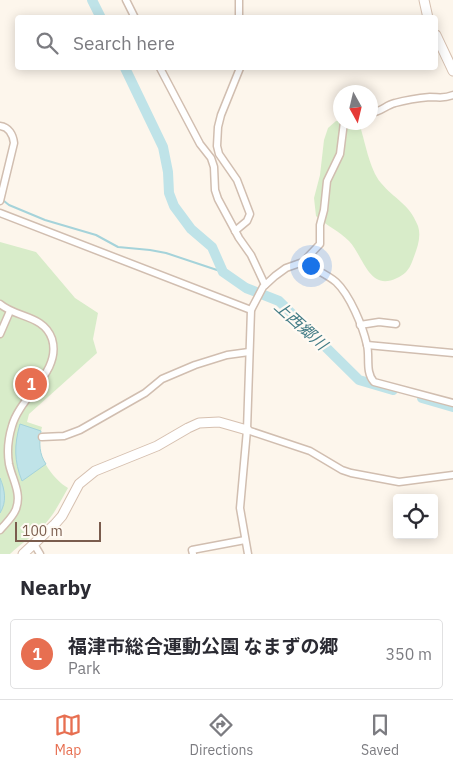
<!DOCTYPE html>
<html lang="en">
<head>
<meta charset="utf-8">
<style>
	:root { --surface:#fff; --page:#f7f7f7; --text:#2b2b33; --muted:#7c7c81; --line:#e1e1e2; --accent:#e76f51 }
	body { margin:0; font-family:"IBM Plex Sans","Noto Sans JP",sans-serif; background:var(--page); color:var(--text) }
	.controls { position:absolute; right:15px; bottom:15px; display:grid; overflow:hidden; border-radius:5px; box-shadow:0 2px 12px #0003 }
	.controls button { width:45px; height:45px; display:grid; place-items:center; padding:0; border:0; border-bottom:1px solid var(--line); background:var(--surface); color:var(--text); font:25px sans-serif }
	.compass { position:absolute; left:333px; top:85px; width:45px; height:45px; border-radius:50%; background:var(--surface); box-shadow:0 2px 12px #0003; rotate:172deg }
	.scale { position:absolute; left:15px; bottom:12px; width:86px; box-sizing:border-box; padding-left:5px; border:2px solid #7a5c4d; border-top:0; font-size:14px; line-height:18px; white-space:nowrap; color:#7a5c4d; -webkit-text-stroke:4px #fffaf3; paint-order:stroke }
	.you { position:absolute; left:310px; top:265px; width:18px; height:18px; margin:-12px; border:4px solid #fff; border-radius:50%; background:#1a73e8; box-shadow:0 0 0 8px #1a73e833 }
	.badge { display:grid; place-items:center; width:32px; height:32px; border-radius:50%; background:var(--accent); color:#fff; font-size:16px; font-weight:700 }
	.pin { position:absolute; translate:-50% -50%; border:2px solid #fff; box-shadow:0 1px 5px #0006 }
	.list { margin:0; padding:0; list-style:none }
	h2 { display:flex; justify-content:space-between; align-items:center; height:65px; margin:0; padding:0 20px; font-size:21px }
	h2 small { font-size:16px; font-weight:400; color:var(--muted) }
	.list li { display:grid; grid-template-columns:32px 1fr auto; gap:15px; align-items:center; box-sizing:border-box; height:70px; margin:0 10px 10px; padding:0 10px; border:1px solid var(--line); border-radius:5px }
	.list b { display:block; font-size:19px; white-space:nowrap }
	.list p { margin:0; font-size:16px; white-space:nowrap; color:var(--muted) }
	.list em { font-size:16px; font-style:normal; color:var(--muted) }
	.icon { flex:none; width:28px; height:28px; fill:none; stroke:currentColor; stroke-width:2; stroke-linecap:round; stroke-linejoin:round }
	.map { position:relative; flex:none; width:453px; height:554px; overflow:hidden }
	.search { position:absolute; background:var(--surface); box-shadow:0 2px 12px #0003; left:15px; right:15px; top:15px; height:55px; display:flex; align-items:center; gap:12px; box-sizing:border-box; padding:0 18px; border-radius:5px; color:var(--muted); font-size:19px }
	.sheet { height:145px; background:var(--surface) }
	nav { display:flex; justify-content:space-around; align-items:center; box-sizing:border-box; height:70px; border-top:1px solid var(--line); background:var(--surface); font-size:14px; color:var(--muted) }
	nav a { display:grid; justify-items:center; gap:2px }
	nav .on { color:var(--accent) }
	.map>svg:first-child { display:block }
	.green { fill:#d8ecc9 }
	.water { fill:#bfe3e8; stroke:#a5d3da }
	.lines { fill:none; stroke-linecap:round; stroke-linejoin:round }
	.stream { stroke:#a5d3da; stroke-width:2 }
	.river { stroke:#bfe3e8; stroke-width:10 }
	.street-casing { stroke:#d1beb0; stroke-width:9 }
	.secondary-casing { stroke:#d6c0b0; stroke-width:11 }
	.street { stroke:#fff; stroke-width:6 }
	.secondary { stroke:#fff; stroke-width:9 }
	.labels { text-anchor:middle; stroke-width:4.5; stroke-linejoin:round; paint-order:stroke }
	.water-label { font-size:16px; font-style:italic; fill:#437c86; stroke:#fffaf3 }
</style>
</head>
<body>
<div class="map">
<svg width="453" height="554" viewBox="0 0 453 554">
	<rect width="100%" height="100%" fill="#fdf6ec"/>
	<!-- green -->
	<g class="green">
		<path d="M 336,121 L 359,123 C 365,140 369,169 381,183 C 394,199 409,203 418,226 C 422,238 416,251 412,262 C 409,270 404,275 397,278 C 369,292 364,257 349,241 C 339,231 327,226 316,216 L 314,198 L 320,175 L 324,140 L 328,128 Z"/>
		<path d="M 0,242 L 36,252 L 75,298 L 98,313 L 93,339 L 97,353 L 29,414 L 27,422 L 42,427 C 41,432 39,437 39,442 C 39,459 54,480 68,488 C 60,502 53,517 41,528 C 31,538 20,544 10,554 L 0,554 Z"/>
	</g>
	<!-- water -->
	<g class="water">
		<path d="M 20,424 L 41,431 C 39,443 39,454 46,464 L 22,481 C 14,461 14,445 20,424 Z"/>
		<path d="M 0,478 C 5,490 7,502 0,513 Z"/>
	</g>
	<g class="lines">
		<!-- stream -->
		<polyline class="stream" points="4,201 9,205 45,220 96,235 118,247 150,250 166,253 223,272"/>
		<!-- river -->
		<g class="river">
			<polyline points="92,0 101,18"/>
			<polyline points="125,68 163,147 168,172 169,193 174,206 191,229 212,247 223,272 246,288 279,301 359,380 393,390"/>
			<polyline points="422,398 453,407"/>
		</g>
		<!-- street casing -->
		<g class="street-casing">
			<g id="street">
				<polyline points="126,0 135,18"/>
				<polyline points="239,0 239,18"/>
				<polyline points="160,68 200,144 211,158 214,167 215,190 218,199 239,238 251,255 265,285"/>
				<path d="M 370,113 C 381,112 386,105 395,103 C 406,100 419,98 430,97 C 439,97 444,99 453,95"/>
				<path d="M 0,126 C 9,127 13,135 14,143 L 0,201"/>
				<polyline points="0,213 251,310"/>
				<polyline points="235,231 247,221 250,214 237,180 219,154 217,146 218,127 221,115 240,68"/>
				<path d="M 303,262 C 313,269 327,274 336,282 C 350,295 363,327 367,345 C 370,357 365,372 374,382 L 453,403"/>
				<path d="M 0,304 C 16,318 44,315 52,339 C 62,372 20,396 12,426 C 8,439 7,452 9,464 C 12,479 22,493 16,509 C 13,517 6,523 0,530"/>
				<polyline points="360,325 379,322 396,324"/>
				<polyline points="0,334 10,311"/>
				<polyline points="367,345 453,353"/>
				<polyline points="247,430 310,451 342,470 351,473 399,482 453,475"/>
				<polyline points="42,437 64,436 80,430 145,393 162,379 195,365 227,355 249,352"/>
				<polyline points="34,544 40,554"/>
				<polyline points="193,554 192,550 245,540"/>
				<polyline points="248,554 240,508 247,430 251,310 263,287 275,276 286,268 303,262 320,244 320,225 324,210 327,181 340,154 344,122"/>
			</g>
		</g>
		<!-- secondary casing -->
		<g class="secondary-casing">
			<g id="secondary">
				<polyline points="424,0 428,18"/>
				<polyline points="436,35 453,71"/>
				<polyline points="23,554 55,524 62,516 79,484 95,471 157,446 188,428 199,423 219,422 247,430"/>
			</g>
		</g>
		<!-- street -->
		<use href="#street" class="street"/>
		<!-- secondary -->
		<use href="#secondary" class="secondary"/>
	</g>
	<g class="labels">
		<!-- water labels -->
		<g class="water-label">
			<text transform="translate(301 325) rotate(42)" y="6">上西郷川</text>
		</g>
	</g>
</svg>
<div class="controls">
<button><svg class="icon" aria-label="locate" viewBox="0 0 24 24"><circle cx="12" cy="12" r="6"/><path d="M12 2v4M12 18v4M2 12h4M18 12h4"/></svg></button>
</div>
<svg class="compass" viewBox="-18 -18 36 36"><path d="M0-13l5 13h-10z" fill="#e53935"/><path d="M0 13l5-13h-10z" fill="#7c7c81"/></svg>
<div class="scale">100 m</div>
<div class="you"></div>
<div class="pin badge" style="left:31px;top:384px">1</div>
<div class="search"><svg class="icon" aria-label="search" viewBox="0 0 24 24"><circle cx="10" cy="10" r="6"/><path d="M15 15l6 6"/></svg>Search here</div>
</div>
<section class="sheet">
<h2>Nearby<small></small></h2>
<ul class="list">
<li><span class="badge">1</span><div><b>福津市総合運動公園 なまずの郷</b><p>Park</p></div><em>350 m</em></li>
</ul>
</section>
<nav>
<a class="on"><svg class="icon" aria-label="map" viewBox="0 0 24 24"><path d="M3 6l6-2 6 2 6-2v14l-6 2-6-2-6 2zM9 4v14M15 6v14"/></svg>Map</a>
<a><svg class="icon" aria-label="directions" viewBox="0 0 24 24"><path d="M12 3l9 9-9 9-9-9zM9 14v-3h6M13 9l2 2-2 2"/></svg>Directions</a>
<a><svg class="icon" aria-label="saved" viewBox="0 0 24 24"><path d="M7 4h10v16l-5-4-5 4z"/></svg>Saved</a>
</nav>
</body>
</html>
